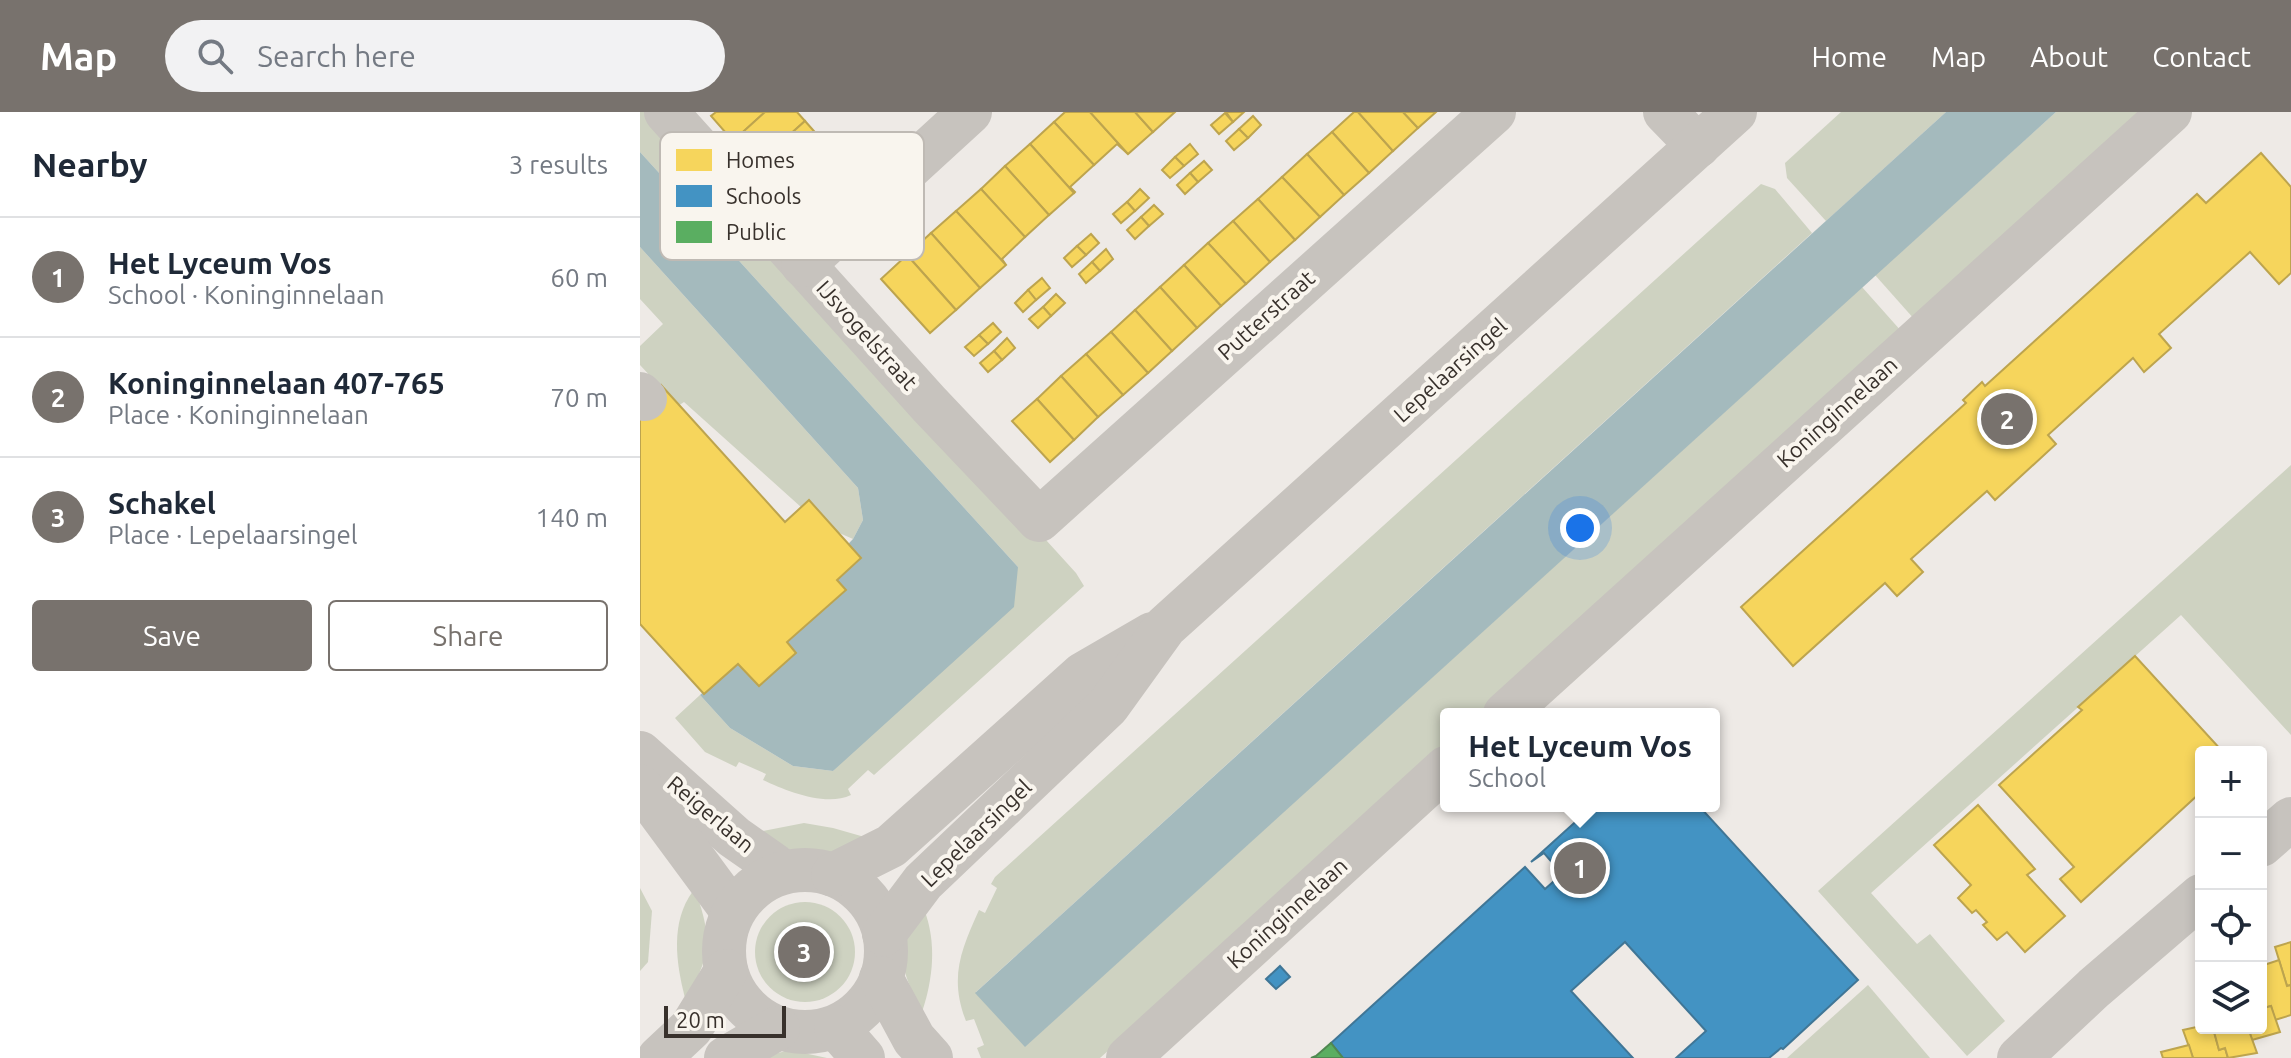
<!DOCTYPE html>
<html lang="en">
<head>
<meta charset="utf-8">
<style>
	:root { --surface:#fff; --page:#f2f2f3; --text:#1f2937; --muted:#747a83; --line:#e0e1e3; --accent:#78726d }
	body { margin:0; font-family:Ubuntu,sans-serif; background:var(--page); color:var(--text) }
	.controls { position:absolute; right:24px; bottom:24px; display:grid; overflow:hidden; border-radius:8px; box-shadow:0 4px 12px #0003 }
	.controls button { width:72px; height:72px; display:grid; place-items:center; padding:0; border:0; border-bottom:2px solid var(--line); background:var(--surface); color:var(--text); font:40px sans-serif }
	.scale { position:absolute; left:24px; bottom:20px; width:122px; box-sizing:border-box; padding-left:8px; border:4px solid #38312c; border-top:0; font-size:22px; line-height:28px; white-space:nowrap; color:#38312c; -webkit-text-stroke:6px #f9f5ee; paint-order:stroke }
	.you { position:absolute; left:940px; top:416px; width:28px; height:28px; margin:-20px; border:6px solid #fff; border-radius:50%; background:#1a73e8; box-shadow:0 0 0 12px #1a73e833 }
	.badge { display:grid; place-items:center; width:52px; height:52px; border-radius:50%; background:var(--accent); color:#fff; font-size:26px; font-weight:700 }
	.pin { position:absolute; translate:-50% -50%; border:4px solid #fff; box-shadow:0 2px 8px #0006 }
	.popup { position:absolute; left:800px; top:596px; width:280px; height:104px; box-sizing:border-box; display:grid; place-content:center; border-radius:8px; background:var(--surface); filter:drop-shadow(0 2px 6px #0005); font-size:26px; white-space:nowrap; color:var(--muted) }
	.popup b { font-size:30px; color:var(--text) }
	.popup::after { content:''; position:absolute; left:50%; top:100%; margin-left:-16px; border:16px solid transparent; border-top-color:var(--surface) }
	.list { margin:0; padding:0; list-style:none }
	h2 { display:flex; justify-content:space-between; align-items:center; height:104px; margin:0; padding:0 32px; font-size:34px }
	h2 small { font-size:26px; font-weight:400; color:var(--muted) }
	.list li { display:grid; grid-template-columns:52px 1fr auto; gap:24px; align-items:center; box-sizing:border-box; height:120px; padding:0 32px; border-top:2px solid var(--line) }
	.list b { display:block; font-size:30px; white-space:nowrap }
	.list p { margin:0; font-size:26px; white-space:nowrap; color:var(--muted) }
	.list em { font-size:26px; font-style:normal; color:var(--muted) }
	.actions { display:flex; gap:16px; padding:24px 32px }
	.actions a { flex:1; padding:18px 0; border:2px solid var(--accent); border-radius:8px; text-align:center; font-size:28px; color:var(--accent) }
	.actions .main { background:var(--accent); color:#fff }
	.icon { flex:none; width:44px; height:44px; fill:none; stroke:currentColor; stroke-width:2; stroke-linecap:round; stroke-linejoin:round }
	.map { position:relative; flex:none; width:1651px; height:946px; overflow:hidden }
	header { display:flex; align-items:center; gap:48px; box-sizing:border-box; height:112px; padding:0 40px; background:var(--accent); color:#fff }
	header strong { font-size:38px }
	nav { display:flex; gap:44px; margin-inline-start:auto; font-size:28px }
	.search { width:560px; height:72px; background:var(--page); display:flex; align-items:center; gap:20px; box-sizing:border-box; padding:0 28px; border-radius:44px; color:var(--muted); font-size:30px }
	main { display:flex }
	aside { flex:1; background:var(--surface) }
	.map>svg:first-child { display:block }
	.green { fill:#ced2c1 }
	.water { fill:#a4babd }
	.homes { fill:#f6d55c; stroke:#bda44e; stroke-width:2 }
	.schools { fill:#4393c3; stroke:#407696; stroke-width:2 }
	.public { fill:#5aae61; stroke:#508851; stroke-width:2 }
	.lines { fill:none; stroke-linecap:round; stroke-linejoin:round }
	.minor { stroke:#c7c3be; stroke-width:44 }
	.labels { text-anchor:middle; stroke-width:8; stroke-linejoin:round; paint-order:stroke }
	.street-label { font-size:22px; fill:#38312c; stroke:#f9f5ee }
	.key { fill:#f9f5ee; stroke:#bfbab4; stroke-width:2 }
	.key-label { font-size:22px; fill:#38312c }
</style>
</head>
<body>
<header>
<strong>Map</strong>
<div class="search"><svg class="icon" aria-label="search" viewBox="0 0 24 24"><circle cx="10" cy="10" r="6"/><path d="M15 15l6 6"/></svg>Search here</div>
<nav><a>Home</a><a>Map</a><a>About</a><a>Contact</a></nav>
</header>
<main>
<aside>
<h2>Nearby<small>3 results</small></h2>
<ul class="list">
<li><span class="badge">1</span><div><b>Het Lyceum Vos</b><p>School · Koninginnelaan</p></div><em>60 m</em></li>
<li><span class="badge">2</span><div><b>Koninginnelaan 407-765</b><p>Place · Koninginnelaan</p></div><em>70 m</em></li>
<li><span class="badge">3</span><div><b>Schakel</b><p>Place · Lepelaarsingel</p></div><em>140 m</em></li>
</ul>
<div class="actions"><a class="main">Save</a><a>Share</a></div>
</aside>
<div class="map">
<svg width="1651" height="946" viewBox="0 0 1651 946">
	<rect width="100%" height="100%" fill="#eeeae6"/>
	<!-- green -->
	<g class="green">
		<path d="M 0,0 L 17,0 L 436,461 L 444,474 L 234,663 L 228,658 L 208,677 L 211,683 C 186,695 146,679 123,668 L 126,662 L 99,650 L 96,655 L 65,640 L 35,606 L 60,583 L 90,616 L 153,654 L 193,659 L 378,455 L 0,40 Z"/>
		<polygon points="1201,0 1306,0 1186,109 1147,66 1145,51"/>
		<polygon points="1416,0 1506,0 1275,208 1235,163"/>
		<path d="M 1121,72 L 1135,77 L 1172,121 L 336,880 L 385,934 L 1222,175 L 1262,220 L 840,602 L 806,602 L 806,633 L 460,946 L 341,946 L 337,936 L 344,933 L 334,907 L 326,909 C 309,866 321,838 339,798 L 345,801 L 357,776 L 351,772 L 355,765 Z"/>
		<polygon points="0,135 218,376 223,408 213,427 181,413 44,290 38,294 0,253 0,234 23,212 0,187"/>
		<polygon points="1651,353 1651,623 1541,503 1231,781 1277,832 1290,822 1365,909 1327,944 1178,779"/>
		<path d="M 164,711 L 193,716 L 228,726 C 185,745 161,753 123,719 Z"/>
		<polygon points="0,776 12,799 8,850 0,859"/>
		<path d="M 53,779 L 56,781 C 72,824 71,848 45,886 C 36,851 30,810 53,779 Z"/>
		<circle cx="165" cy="840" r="50"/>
		<path d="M 284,797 C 297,831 293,867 282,900 C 260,856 253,839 284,797 Z"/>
		<polygon points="1228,873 1290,946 1147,946"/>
		<polygon points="150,938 187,946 118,946"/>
	</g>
	<!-- water -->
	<g class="water">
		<polygon points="1306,0 1416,0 385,935 335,881"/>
		<polygon points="0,40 378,455 374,495 193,659 153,654 90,616 60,583 193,465 184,457 213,427 223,408 218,376 0,135"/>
	</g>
	<!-- homes -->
	<g class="homes">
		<polygon points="76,0 125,0 93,29 71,4"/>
		<polygon points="125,0 157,0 165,9 116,53 93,29"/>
		<polygon points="425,0 450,0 488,42 477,32 454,53 414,10"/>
		<polygon points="450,0 495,0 513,20 488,42"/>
		<polygon points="495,0 535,0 513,20"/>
		<polygon points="586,0 604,0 593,10"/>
		<polygon points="714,0 718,0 753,39 729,61 692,20"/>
		<polygon points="718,0 763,0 778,16 753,39"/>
		<polygon points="763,0 796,0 778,16"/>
		<polygon points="585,1 593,10 579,22 571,13"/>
		<polygon points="613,4 621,13 608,26 599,17"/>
		<polygon points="165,9 188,35 139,79 116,53"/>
		<polygon points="414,10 454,53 430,75 435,80 434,81 390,32"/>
		<polygon points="599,17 608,26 594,38 586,29"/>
		<polygon points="692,20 729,61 704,83 667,42"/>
		<polygon points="390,32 434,81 409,103 365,54"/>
		<polygon points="550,32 558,42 544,54 535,45"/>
		<polygon points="1621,41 1651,75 1651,161 1639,172 1610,140 1519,222 1531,236 1504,260 1493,246 1408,323 1416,332 1355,388 1347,379 1271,447 1283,460 1257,484 1245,471 1153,554 1101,495 1326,291 1323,288 1342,270 1345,274 1557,82 1566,91"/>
		<polygon points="667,42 704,83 680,105 642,65"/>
		<polygon points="535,45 544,54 530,66 522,58"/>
		<polygon points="564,49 572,58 558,70 550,61"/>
		<polygon points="365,54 409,103 385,125 341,77"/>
		<polygon points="550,61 558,70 545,82 537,73"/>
		<polygon points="642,65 680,105 655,128 618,87"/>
		<polygon points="341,77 385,125 362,147 366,153 316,99"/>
		<polygon points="500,77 509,86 495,99 487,90"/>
		<polygon points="618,87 655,128 630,150 593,109"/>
		<polygon points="487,90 495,99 481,111 473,102"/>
		<polygon points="514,93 523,102 509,114 501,105"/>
		<polygon points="316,99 366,153 340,176 291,121"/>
		<polygon points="501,105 509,114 495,127 487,118"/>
		<polygon points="593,109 630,150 606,172 568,131"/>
		<polygon points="291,121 340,176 316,198 267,143"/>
		<polygon points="451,122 459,131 446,143 437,134"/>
		<polygon points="568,131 606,172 581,194 544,153"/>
		<polygon points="437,134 446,143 432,155 424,146"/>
		<polygon points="466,137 473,147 460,159 452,150"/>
		<polygon points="267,143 316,198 290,221 241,167"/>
		<polygon points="452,150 460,159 446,171 439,162"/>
		<polygon points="544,153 581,194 557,216 520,175"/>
		<polygon points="402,166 410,176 396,188 388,178"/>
		<polygon points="520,175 557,216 532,239 495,198"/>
		<polygon points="388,178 396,188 383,200 375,191"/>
		<polygon points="416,182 425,191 411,204 403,195"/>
		<polygon points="403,195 411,204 398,216 389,207"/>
		<polygon points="495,198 532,239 508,261 471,220"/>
		<polygon points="353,211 361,220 348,232 339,223"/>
		<polygon points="471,220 508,261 483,283 446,242"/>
		<polygon points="339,223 348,232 334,244 325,235"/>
		<polygon points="367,226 375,236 362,248 354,239"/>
		<polygon points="354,239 362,248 348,260 340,251"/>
		<polygon points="446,242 483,283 458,305 421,264"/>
		<polygon points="421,264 458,305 434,328 397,287"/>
		<polygon points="21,273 145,410 169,388 221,446 197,468 206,478 147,530 156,541 119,574 98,552 64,582 0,512 0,292"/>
		<polygon points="397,287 434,328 410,350 372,309"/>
		<polygon points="1495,544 1583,640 1561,640 1561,680 1441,790 1420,767 1434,755 1359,673 1442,598 1438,595"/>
		<polygon points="1338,693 1395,757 1387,763 1425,804 1385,840 1367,820 1357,828 1343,813 1347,810 1336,798 1332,801 1318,786 1331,773 1294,733"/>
		<polygon points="1651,830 1651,873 1647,874 1635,835"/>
		<polygon points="1639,848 1647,874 1651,873 1651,903 1635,908 1631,894 1624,896 1621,885 1621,854"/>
		<polygon points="1621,885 1624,896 1631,894 1640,920 1612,928 1608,916 1621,916"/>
		<polygon points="1561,914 1561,916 1573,916 1579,938 1585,936 1588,946 1553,946 1543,918"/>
		<polygon points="1573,916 1608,916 1617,941 1588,946 1585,936 1579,938"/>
		<polygon points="1549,933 1553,946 1523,946 1521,940"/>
	</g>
	<!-- schools -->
	<g class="schools">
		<polygon points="953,694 1059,694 1218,868 1143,937 1141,936 1129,946 1036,946 1066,919 985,830 931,879 993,946 703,946 691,931 885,755 905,777 922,762 904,741 891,750"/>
		<polygon points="640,854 650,865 636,877 626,867"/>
	</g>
	<!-- public -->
	<polygon class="public" points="691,931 703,946 671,946 676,944"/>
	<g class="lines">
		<!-- minor -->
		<g class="minor">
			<polyline points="26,0 289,292 399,408 854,0"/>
			<polyline points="1025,0 1058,34"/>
			<polyline points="163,153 330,0"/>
			<polyline points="0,282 5,287"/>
			<polyline points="865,602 1530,0"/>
			<polyline points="0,641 94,725 144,760"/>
			<polyline points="0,674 93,800"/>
			<polyline points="1621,733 1651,707"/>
			<circle cx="165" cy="839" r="81"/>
			<polyline points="193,763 251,734 443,562 512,522"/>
			<polyline points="244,822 283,770 468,594 525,515 1095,0"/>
			<polyline points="241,866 274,927 291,946"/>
			<polyline points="196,915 223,946"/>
			<polyline points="19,946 51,916 86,859"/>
			<polyline points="86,946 138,916"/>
			<polyline points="488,946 806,656"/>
			<polyline points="1379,946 1454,876 1561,784"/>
		</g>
	</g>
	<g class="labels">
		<!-- street labels -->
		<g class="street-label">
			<text transform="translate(626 203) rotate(-42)" y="8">Putterstraat</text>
			<text transform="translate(227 223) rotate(48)" y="8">IJsvogelstraat</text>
			<text transform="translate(810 258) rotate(-42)" y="8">Lepelaarsingel</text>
			<text transform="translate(1197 300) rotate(-42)" y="8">Koninginnelaan</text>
			<text transform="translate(71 702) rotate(40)" y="8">Reigerlaan</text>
			<text transform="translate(336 721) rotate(-44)" y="8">Lepelaarsingel</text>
			<text transform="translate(647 801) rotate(-42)" y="8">Koninginnelaan</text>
		</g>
	</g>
	<!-- legend -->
	<rect x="20" y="20" width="264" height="128" rx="12" class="key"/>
	<rect x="36" y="37" width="36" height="22" fill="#f6d55c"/>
	<rect x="36" y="73" width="36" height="22" fill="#4393c3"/>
	<rect x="36" y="109" width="36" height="22" fill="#5aae61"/>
	<g class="key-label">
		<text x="86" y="56">Homes</text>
		<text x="86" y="92">Schools</text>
		<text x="86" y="128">Public</text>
	</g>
</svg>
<div class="controls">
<button>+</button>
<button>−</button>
<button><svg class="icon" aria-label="locate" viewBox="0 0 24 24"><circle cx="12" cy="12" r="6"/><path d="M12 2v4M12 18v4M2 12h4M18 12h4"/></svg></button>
<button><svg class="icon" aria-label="layers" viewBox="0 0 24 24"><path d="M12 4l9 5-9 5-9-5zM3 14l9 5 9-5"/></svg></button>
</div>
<div class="scale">20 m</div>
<div class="you"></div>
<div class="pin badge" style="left:940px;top:756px">1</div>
<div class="popup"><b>Het Lyceum Vos</b>School</div>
<div class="pin badge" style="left:1367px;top:307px">2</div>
<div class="pin badge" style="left:164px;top:840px">3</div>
</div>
</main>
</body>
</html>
